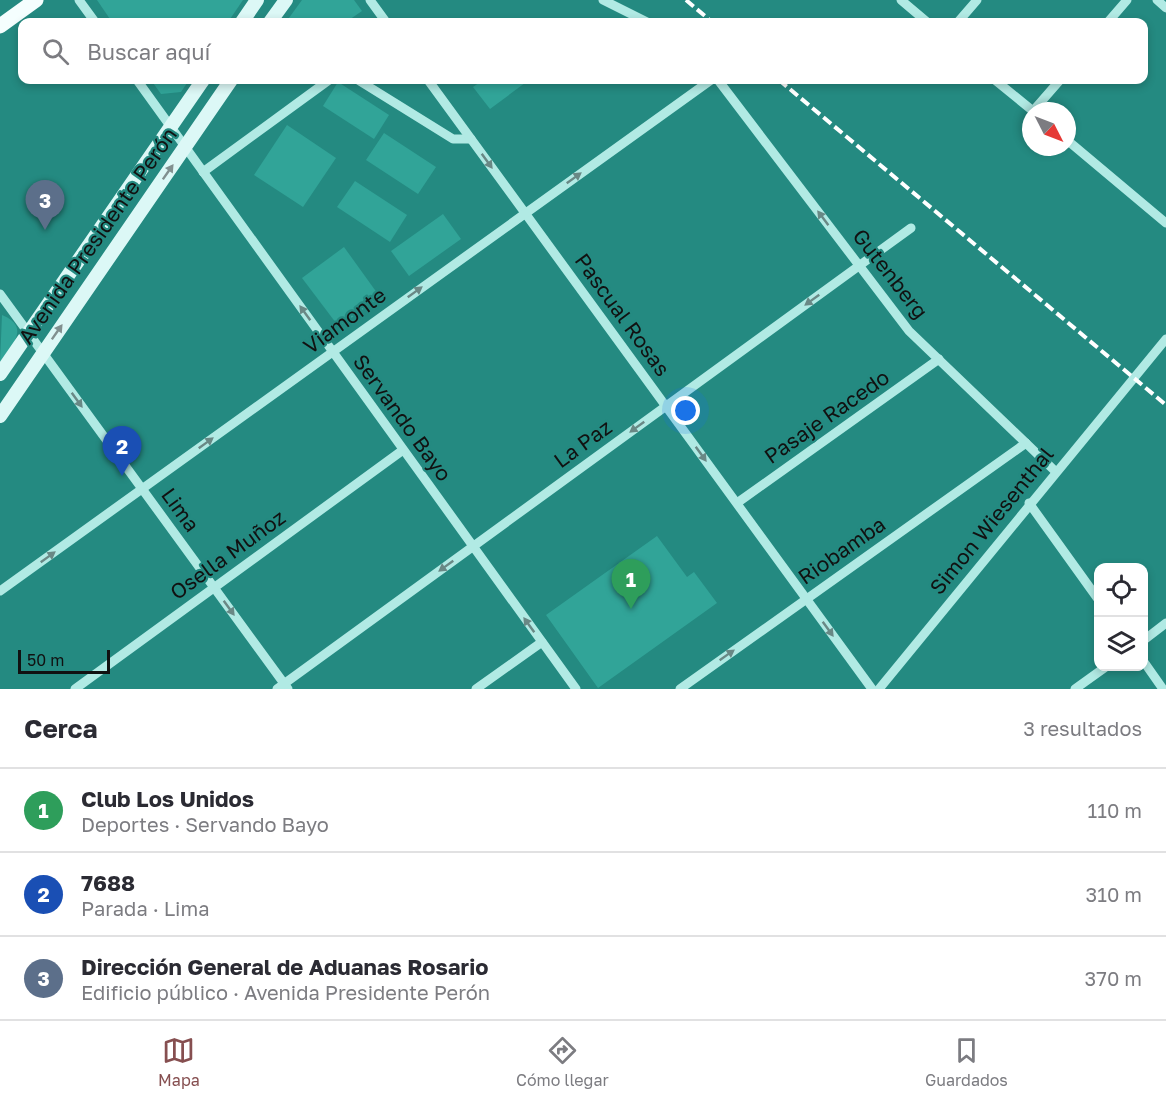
<!DOCTYPE html>
<html lang="es">
<head>
<meta charset="utf-8">
<style>
	:root { --surface:#fff; --page:#f2f2f3; --text:#2b2b33; --muted:#7c7c81; --line:#e1e1e2; --accent:#864f50 }
	body { margin:0; font-family:"Golos Text",sans-serif; background:var(--page); color:var(--text) }
	.controls { position:absolute; right:18px; bottom:18px; display:grid; overflow:hidden; border-radius:12px; box-shadow:0 3px 9px #0003 }
	.controls button { width:54px; height:54px; display:grid; place-items:center; padding:0; border:0; border-bottom:2px solid var(--line); background:var(--surface); color:var(--text); font:30px sans-serif }
	.compass { position:absolute; left:1022px; top:102px; width:54px; height:54px; border-radius:50%; background:var(--surface); box-shadow:0 3px 9px #0003; rotate:132deg }
	.scale { position:absolute; left:18px; bottom:15px; width:92px; box-sizing:border-box; padding-left:6px; border:3px solid #111; border-top:0; font-size:16px; line-height:21px; white-space:nowrap; color:#111; -webkit-text-stroke:4px #248a81; paint-order:stroke }
	.you { position:absolute; left:686px; top:411px; width:21px; height:21px; margin:-15px; border:4px solid #fff; border-radius:50%; background:#1a73e8; box-shadow:0 0 0 9px #1a73e833 }
	.badge { display:grid; place-items:center; width:39px; height:39px; border-radius:50%; background:var(--accent); color:#fff; font-size:20px; font-weight:700 }
	.pin { position:absolute; translate:-50% -50px; filter:drop-shadow(0 2px 3px #0008) }
	.pin::after { content:''; position:absolute; top:32px; width:21px; height:18px; background:inherit; clip-path:polygon(0 0,100% 0,50% 100%) }
	.list { margin:0; padding:0; list-style:none }
	h2 { display:flex; justify-content:space-between; align-items:center; height:78px; margin:0; padding:0 24px; font-size:26px }
	h2 small { font-size:20px; font-weight:400; color:var(--muted) }
	.list li { display:grid; grid-template-columns:39px 1fr auto; gap:18px; align-items:center; box-sizing:border-box; height:84px; padding:0 24px; border-top:2px solid var(--line) }
	.list b { display:block; font-size:22px; white-space:nowrap }
	.list p { margin:0; font-size:20px; white-space:nowrap; color:var(--muted) }
	.list em { font-size:20px; font-style:normal; color:var(--muted) }
	.icon { flex:none; width:33px; height:33px; fill:none; stroke:currentColor; stroke-width:2; stroke-linecap:round; stroke-linejoin:round }
	.map { position:relative; flex:none; width:1166px; height:689px; overflow:hidden }
	.search { position:absolute; background:var(--surface); box-shadow:0 3px 9px #0003; left:18px; right:18px; top:18px; height:66px; display:flex; align-items:center; gap:15px; box-sizing:border-box; padding:0 21px; border-radius:12px; color:var(--muted); font-size:22px }
	.sheet { height:330px; background:var(--surface) }
	nav { display:flex; justify-content:space-around; align-items:center; box-sizing:border-box; height:84px; border-top:2px solid var(--line); background:var(--surface); font-size:16px; color:var(--muted) }
	nav a { display:grid; justify-items:center; gap:3px }
	nav .on { color:var(--accent) }
	.map>svg:first-child { display:block }
	.green { fill:#31a498 }
	.lines { fill:none; stroke-linecap:round; stroke-linejoin:round }
	.street { stroke:#b1eae4; stroke-width:9 }
	.secondary { stroke:#dcf8f6; stroke-width:14 }
	.primary { stroke:#f5fefe; stroke-width:15 }
	.rail { stroke:#fff; stroke-width:4; stroke-dasharray:10 4.5; stroke-linecap:butt }
	.oneway { fill:#698885 }
	.oneway2 { fill:#81908f }
	.labels { text-anchor:middle; stroke-width:4.5; stroke-linejoin:round; paint-order:stroke }
	.street-label { font-size:21px; fill:#111; stroke:#248a81 }
</style>
</head>
<body>
<div class="map">
<svg width="1166" height="689" viewBox="0 0 1166 689">
	<rect width="100%" height="100%" fill="#248a81"/>
	<!-- green -->
	<g class="green">
		<polygon points="97,0 243,0 228,22 112,22"/>
		<polygon points="302,0 354,0 362,11 346,22 286,22"/>
		<polygon points="151,80 189,80 181,92 161,94"/>
		<polygon points="483,80 529,80 490,109 473,87"/>
		<polygon points="338,82 389,115 374,139 323,106"/>
		<polygon points="287,125 336,158 303,207 254,175"/>
		<polygon points="384,133 436,167 418,194 366,160"/>
		<polygon points="355,181 407,215 390,242 337,207"/>
		<polygon points="443,214 461,239 409,276 391,251"/>
		<polygon points="344,247 380,297 343,324 336,323 302,278"/>
		<path d="M 2,315 C 31,327 12,345 0,362 Z"/>
		<polygon points="657,536 687,577 694,572 717,603 598,688 546,615"/>
	</g>
	<g class="lines">
		<!-- street -->
		<g class="street">
			<polyline points="79,0 95,22"/>
			<polyline points="370,0 386,22"/>
			<polyline points="603,0 647,22"/>
			<polyline points="901,0 927,22"/>
			<polyline points="1157,0 1166,8"/>
			<polyline points="958,22 977,0"/>
			<polyline points="1108,22 1127,0"/>
			<polyline points="137,80 576,689"/>
			<polyline points="358,80 453,139 471,139"/>
			<polyline points="428,80 872,689"/>
			<polyline points="718,80 909,331 1055,471"/>
			<polyline points="995,80 1033,111"/>
			<polyline points="1033,111 1060,80"/>
			<polyline points="1067,140 1166,223"/>
			<polyline points="203,172 329,80"/>
			<polyline points="0,294 288,689"/>
			<polyline points="737,503 939,359"/>
			<polyline points="1029,503 1098,599"/>
			<polyline points="0,591 711,80"/>
			<polyline points="1144,640 1166,623"/>
			<polyline points="1144,662 1163,689"/>
			<polyline points="75,689 403,450"/>
			<polyline points="277,689 911,228"/>
			<polyline points="476,689 542,642"/>
			<polyline points="680,689 1026,443"/>
			<polyline points="879,689 1166,339"/>
			<polyline points="1075,689 1107,666"/>
		</g>
		<!-- secondary -->
		<g class="secondary">
			<polyline points="242,22 257,0"/>
			<polyline points="270,22 286,0"/>
			<polyline points="0,374 203,80"/>
			<polyline points="0,416 231,80"/>
		</g>
		<!-- primary -->
		<polyline class="primary" points="0,26 36,0"/>
		<!-- rail -->
		<g class="rail">
			<polyline points="686,0 712,22"/>
			<polyline points="779,80 1166,405"/>
		</g>
	</g>
	<!-- one-way arrows -->
	<defs><path id="oneway-solid" d="M-6-.8H1V-3.2L6.5 0L1 3.2V.8H-6Z" transform="scale(1.5)"/></defs>
	<g class="oneway">
		<use href="#oneway-solid" transform="translate(487 161) rotate(54)"/>
		<use href="#oneway-solid" transform="translate(574 178) rotate(-36)"/>
		<use href="#oneway-solid" transform="translate(823 218) rotate(-127)"/>
		<use href="#oneway-solid" transform="translate(415 292) rotate(-36)"/>
		<use href="#oneway-solid" transform="translate(812 300) rotate(144)"/>
		<use href="#oneway-solid" transform="translate(305 313) rotate(-126)"/>
		<use href="#oneway-solid" transform="translate(77 400) rotate(54)"/>
		<use href="#oneway-solid" transform="translate(637 427) rotate(144)"/>
		<use href="#oneway-solid" transform="translate(206 443) rotate(-36)"/>
		<use href="#oneway-solid" transform="translate(701 454) rotate(54)"/>
		<use href="#oneway-solid" transform="translate(48 557) rotate(-36)"/>
		<use href="#oneway-solid" transform="translate(446 566) rotate(144)"/>
		<use href="#oneway-solid" transform="translate(229 608) rotate(54)"/>
		<use href="#oneway-solid" transform="translate(529 625) rotate(-126)"/>
		<use href="#oneway-solid" transform="translate(828 629) rotate(54)"/>
		<use href="#oneway-solid" transform="translate(727 655) rotate(-35)"/>
	</g>
	<g class="oneway2">
		<use href="#oneway-solid" transform="translate(168 172) rotate(-55)"/>
		<use href="#oneway-solid" transform="translate(57 332) rotate(-55)"/>
	</g>
	<g class="labels">
		<!-- street labels -->
		<g class="street-label">
			<text transform="translate(98 236) rotate(-55)" y="7">Avenida Presidente Perón</text>
			<text transform="translate(890 274) rotate(52)" y="7">Gutenberg</text>
			<text transform="translate(622 315) rotate(54)" y="7">Pascual Rosas</text>
			<text transform="translate(345 321) rotate(-36)" y="7">Viamonte</text>
			<text transform="translate(827 417) rotate(-35)" y="7">Pasaje Racedo</text>
			<text transform="translate(402 418) rotate(54)" y="7">Servando Bayo</text>
			<text transform="translate(583 444) rotate(-36)" y="7">La Paz</text>
			<text transform="translate(180 510) rotate(54)" y="7">Lima</text>
			<text transform="translate(992 521) rotate(-51)" y="7">Simon Wiesenthal</text>
			<text transform="translate(842 551) rotate(-35)" y="7">Riobamba</text>
			<text transform="translate(228 555) rotate(-36)" y="7">Osella Muñoz</text>
		</g>
	</g>
</svg>
<div class="controls">
<button><svg class="icon" aria-label="locate" viewBox="0 0 24 24"><circle cx="12" cy="12" r="6"/><path d="M12 2v4M12 18v4M2 12h4M18 12h4"/></svg></button>
<button><svg class="icon" aria-label="layers" viewBox="0 0 24 24"><path d="M12 4l9 5-9 5-9-5zM3 14l9 5 9-5"/></svg></button>
</div>
<svg class="compass" viewBox="-18 -18 36 36"><path d="M0-13l5 13h-10z" fill="#e53935"/><path d="M0 13l5-13h-10z" fill="#7c7c81"/></svg>
<div class="scale">50 m</div>
<div class="you"></div>
<div class="pin badge" style="left:631px;top:609px;background:#2e9e5b">1</div>
<div class="pin badge" style="left:122px;top:476px;background:#1a4fb4">2</div>
<div class="pin badge" style="left:45px;top:230px;background:#5c6f8a">3</div>
<div class="search"><svg class="icon" aria-label="search" viewBox="0 0 24 24"><circle cx="10" cy="10" r="6"/><path d="M15 15l6 6"/></svg>Buscar aquí</div>
</div>
<section class="sheet">
<h2>Cerca<small>3 resultados</small></h2>
<ul class="list">
<li><span class="badge" style="background:#2e9e5b">1</span><div><b>Club Los Unidos</b><p>Deportes · Servando Bayo</p></div><em>110 m</em></li>
<li><span class="badge" style="background:#1a4fb4">2</span><div><b>7688</b><p>Parada · Lima</p></div><em>310 m</em></li>
<li><span class="badge" style="background:#5c6f8a">3</span><div><b>Dirección General de Aduanas Rosario</b><p>Edificio público · Avenida Presidente Perón</p></div><em>370 m</em></li>
</ul>
</section>
<nav>
<a class="on"><svg class="icon" aria-label="map" viewBox="0 0 24 24"><path d="M3 6l6-2 6 2 6-2v14l-6 2-6-2-6 2zM9 4v14M15 6v14"/></svg>Mapa</a>
<a><svg class="icon" aria-label="directions" viewBox="0 0 24 24"><path d="M12 3l9 9-9 9-9-9zM9 14v-3h6M13 9l2 2-2 2"/></svg>Cómo llegar</a>
<a><svg class="icon" aria-label="saved" viewBox="0 0 24 24"><path d="M7 4h10v16l-5-4-5 4z"/></svg>Guardados</a>
</nav>
</body>
</html>
